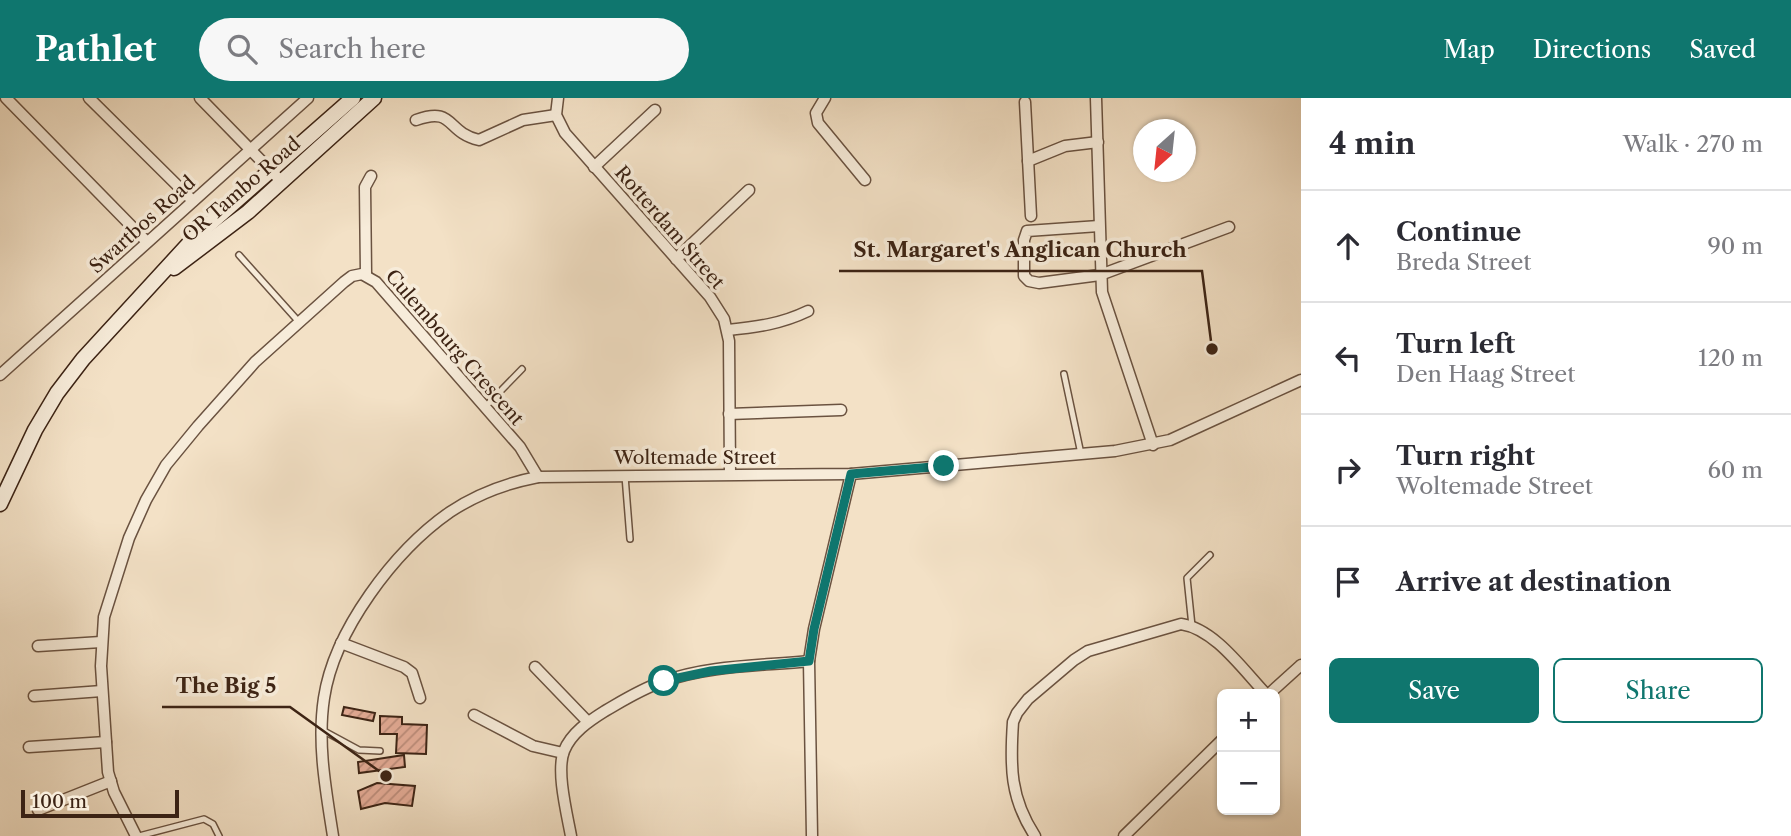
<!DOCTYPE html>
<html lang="en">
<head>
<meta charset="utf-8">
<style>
	:root { --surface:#fff; --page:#f7f7f7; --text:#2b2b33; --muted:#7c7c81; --line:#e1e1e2; --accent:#0f766e }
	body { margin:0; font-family:"Libre Caslon Text",serif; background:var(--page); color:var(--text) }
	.controls { position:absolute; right:21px; bottom:21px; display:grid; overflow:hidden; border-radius:10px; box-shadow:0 2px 5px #0004 }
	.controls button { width:63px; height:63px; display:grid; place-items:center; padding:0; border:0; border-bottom:2px solid var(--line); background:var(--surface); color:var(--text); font:35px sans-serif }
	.compass { position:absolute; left:1133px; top:21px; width:63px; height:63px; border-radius:50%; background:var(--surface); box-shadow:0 2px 5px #0004; rotate:207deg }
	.scale { position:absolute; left:21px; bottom:18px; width:158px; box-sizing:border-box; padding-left:7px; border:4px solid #3c2314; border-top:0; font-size:19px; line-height:24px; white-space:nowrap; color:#3c2314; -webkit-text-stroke:5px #f7ecda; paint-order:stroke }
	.stop { position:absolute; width:21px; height:21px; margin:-16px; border:5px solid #0f766e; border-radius:50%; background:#fff }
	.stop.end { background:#0f766e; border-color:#fff; box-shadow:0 2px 7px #0008 }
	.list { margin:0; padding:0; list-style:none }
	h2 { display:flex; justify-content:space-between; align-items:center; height:91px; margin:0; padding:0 28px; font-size:30px }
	h2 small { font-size:23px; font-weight:400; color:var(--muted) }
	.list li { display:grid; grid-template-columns:46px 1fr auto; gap:21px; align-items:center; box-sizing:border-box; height:112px; padding:0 28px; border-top:2px solid var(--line) }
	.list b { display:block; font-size:26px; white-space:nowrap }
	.list p { margin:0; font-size:23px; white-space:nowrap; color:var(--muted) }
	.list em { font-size:23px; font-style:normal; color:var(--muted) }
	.actions { display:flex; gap:14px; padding:21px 28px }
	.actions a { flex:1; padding:16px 0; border:2px solid var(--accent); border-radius:10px; text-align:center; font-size:24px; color:var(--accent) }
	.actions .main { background:var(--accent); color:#fff }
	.icon { flex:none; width:38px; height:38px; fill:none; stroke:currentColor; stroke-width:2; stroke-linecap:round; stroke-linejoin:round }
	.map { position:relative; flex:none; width:1301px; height:738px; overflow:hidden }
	header { display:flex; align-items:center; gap:42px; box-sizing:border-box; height:98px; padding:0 35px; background:var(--accent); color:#fff }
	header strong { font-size:33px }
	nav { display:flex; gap:38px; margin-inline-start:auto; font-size:24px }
	.search { width:490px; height:63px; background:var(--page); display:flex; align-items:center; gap:18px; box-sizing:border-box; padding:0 24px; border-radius:38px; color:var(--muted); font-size:26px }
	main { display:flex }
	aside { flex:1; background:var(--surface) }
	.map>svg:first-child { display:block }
	.building { fill:url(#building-hatch); stroke:#3c2314; stroke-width:2 }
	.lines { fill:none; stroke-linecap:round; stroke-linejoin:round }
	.service-casing { stroke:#6a5240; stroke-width:8 }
	.minor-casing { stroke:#6a5240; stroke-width:13 }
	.secondary-casing { stroke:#3c2314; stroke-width:17 }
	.service { stroke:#f7ecda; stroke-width:5 }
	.minor { stroke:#f7ecda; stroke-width:10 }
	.secondary { stroke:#f7ecda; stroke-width:14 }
	.route { stroke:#0f766e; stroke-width:9 }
	.labels { text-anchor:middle; stroke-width:7; stroke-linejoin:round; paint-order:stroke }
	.street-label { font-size:19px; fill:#3c2314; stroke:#f7ecda }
	.leader { fill:none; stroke:#3c2314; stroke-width:2.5 }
	.callout-dot { fill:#3c2314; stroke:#f7ecda; stroke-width:2.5 }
	.callout-label { font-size:21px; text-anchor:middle; font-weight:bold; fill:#3c2314; stroke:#f7ecda; stroke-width:7; stroke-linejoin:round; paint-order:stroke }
</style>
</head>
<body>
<header>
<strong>Pathlet</strong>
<div class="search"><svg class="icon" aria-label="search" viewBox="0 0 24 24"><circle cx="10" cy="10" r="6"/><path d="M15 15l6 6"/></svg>Search here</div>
<nav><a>Map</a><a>Directions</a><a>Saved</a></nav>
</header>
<main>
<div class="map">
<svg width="1301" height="738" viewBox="0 0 1301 738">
	<defs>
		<pattern id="building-hatch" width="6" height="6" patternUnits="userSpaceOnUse" patternTransform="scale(1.75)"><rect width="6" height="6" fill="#e5ac97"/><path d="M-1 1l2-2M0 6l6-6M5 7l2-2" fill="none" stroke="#bb8c7a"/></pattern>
	</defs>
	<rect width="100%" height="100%" fill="#f3e1c6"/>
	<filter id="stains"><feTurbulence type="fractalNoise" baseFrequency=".00286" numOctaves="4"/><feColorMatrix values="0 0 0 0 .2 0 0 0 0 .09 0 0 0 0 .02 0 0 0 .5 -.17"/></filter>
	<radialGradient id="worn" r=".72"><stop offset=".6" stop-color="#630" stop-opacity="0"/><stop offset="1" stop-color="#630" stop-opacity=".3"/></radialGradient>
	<!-- building -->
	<g class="building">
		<polygon points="344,609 375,615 373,623 342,617"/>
		<polygon points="380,618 402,619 402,626 427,627 426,656 396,655 397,636 380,636"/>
		<polygon points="404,657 405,669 359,675 358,664"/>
		<polygon points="377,685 415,688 412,708 385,705 361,711 358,693"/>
	</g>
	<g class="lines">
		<!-- service casing -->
		<g class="service-casing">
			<g id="service">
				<polyline points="239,157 299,224"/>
				<polyline points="1064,276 1081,356"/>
				<polyline points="485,309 522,271"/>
				<polyline points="625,378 630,441"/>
				<polyline points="1192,528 1187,480 1210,457"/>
				<polyline points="322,632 359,652 380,653"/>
				<polyline points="139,738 204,721 213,726 219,738"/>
			</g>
		</g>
		<!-- minor casing -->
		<g class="minor-casing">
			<g id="minor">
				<polyline points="6,0 147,144"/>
				<polyline points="89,0 193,103"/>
				<polyline points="200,0 281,83"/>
				<polyline points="558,0 556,17 565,35 710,199 724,221 729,243 730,376"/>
				<polyline points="825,0 816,15 818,25 865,82"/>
				<polyline points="1096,0 1102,194 1153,347"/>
				<polyline points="1025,4 1031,118"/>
				<path d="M 416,22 C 455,8 445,34 479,42 L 523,22 L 556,17"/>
				<polyline points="1028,63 1065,48 1098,44"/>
				<polyline points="594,69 655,12"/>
				<polyline points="1099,128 1027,133 1024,142 1024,178 1029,183 1039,185 1100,177 1229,129"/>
				<polyline points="676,161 749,92"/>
				<polyline points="366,176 365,89 371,78"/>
				<path d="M 728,232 C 757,229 781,226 808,213"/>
				<polyline points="0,277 308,0"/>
				<polyline points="729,316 841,312"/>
				<polyline points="341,545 404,569 412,575 420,600"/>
				<polyline points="38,548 101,544"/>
				<polyline points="535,569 588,624"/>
				<polyline points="1269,596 1301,567"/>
				<polyline points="34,598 102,593"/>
				<polyline points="474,617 533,648 563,655"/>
				<polyline points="29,649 106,644"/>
				<polyline points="38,712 111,683"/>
				<polyline points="136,738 114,694 108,674 101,568 104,519 129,440 146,402 166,367 198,328 255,264 344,184 352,178 362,176 376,184 520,349 538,379"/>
				<path d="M 333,738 C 326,693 317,646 324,600 C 334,533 394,453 450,414 C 477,396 507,385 538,379 L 851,376 L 1115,353 L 1170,342 L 1301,282"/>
				<path d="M 571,738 C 567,716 556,673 564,653 C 571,635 589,623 605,613 C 624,602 641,591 662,584 C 708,567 761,568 809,563"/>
				<polyline points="812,738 809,563 814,531 851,376"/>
				<path d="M 1035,738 C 1010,700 1010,668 1013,624 L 1017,615 L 1028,601 L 1074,562 L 1088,553 L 1181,526 C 1215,531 1243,572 1266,596"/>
				<polyline points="1124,738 1222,642"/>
			</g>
		</g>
		<!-- secondary casing -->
		<g class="secondary-casing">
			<g id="secondary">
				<polyline points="174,170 248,114 374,0"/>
				<polyline points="0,406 35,332 57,295 83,261 195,139 353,0"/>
			</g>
		</g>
		<!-- service -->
		<use href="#service" class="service"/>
		<!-- minor -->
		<use href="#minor" class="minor"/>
		<!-- secondary -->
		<use href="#secondary" class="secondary"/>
	</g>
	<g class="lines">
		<!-- route -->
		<polyline class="route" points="664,583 711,573 809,563 814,531 851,376 944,368"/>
	</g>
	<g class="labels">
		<!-- street labels -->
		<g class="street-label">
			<text transform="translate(241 91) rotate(-41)" y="7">OR Tambo Road</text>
			<text transform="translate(142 126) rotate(-42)" y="7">Swartbos Road</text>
			<text transform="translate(670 129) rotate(49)" y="7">Rotterdam Street</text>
			<text transform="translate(455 249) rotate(49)" y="7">Culembourg Crescent</text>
			<text x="695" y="366">Woltemade Street</text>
		</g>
	</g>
	<!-- callouts -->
	<path class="leader" d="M1212 251L1202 173H839M386 678L290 609H162"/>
	<g class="callout-dot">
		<circle cx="1212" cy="251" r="7"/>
		<circle cx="386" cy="678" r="7"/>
	</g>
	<g class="callout-label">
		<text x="1020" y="159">St. Margaret's Anglican Church</text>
		<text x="226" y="595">The Big 5</text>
	</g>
	<rect width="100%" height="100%" filter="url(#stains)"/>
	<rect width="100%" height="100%" fill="url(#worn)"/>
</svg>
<div class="controls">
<button>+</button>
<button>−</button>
</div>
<svg class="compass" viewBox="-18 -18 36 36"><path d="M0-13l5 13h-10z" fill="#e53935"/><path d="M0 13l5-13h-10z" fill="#7c7c81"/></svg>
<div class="scale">100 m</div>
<div class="stop" style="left:664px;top:583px"></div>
<div class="stop end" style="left:944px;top:368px"></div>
</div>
<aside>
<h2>4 min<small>Walk · 270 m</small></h2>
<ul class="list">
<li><svg class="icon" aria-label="ahead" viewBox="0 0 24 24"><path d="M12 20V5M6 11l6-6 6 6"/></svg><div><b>Continue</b><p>Breda Street</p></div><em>90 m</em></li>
<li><svg class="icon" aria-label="left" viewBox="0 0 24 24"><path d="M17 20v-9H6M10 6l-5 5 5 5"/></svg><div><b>Turn left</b><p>Den Haag Street</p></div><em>120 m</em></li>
<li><svg class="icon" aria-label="right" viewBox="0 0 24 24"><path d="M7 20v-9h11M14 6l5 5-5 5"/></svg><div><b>Turn right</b><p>Woltemade Street</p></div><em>60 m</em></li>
<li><svg class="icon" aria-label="arrive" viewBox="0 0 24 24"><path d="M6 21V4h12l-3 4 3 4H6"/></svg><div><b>Arrive at destination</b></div></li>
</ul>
<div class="actions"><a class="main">Save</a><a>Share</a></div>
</aside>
</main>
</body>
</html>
